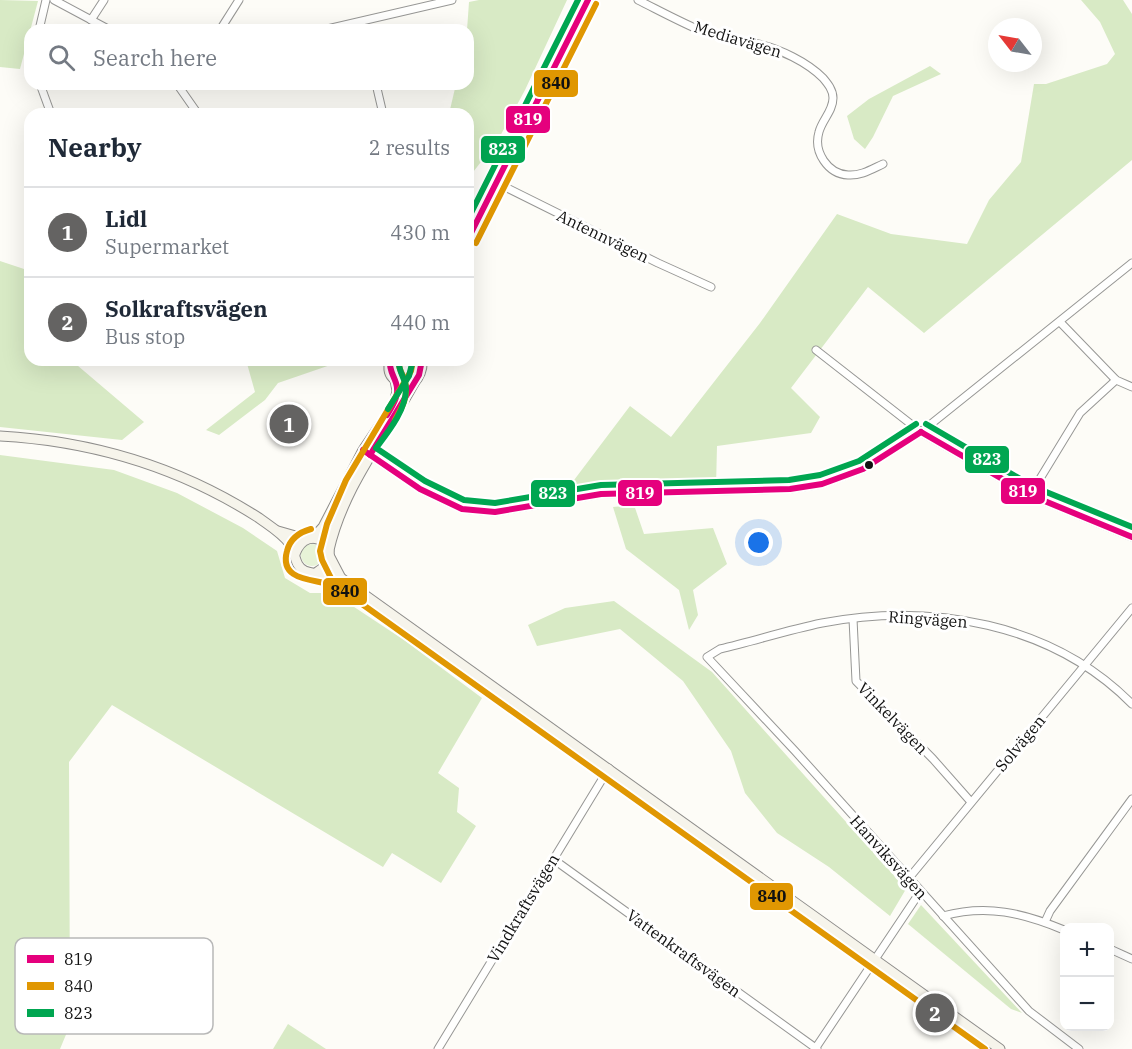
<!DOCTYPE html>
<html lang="en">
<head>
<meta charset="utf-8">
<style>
	:root { --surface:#fff; --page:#f6f6f7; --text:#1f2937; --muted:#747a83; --line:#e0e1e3; --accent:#646362 }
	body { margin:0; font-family:"IBM Plex Serif",serif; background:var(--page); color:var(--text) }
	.controls { position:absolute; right:18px; bottom:18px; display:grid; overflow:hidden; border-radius:12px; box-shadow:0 6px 24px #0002 }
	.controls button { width:54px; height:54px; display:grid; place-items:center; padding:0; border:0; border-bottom:2px solid var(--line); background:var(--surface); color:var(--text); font:30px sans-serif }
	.compass { position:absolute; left:988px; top:18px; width:54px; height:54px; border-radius:50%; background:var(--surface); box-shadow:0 6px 24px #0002; rotate:301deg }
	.you { position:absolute; left:759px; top:543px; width:21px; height:21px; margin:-15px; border:4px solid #fff; border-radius:50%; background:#1a73e8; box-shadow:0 0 0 9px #1a73e833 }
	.badge { display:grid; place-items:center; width:39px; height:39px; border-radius:50%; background:var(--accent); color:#fff; font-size:20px; font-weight:700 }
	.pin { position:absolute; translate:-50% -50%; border:3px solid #fff; box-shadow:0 2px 6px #0006 }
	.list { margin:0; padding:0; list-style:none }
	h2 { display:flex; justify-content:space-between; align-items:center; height:78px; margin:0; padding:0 24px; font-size:26px }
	h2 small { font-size:20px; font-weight:400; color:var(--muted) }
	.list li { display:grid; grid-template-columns:39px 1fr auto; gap:18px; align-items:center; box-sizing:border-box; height:90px; padding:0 24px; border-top:2px solid var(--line) }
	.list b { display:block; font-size:22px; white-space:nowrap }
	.list p { margin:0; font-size:20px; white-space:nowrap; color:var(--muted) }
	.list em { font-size:20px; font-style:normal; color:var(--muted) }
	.icon { flex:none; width:33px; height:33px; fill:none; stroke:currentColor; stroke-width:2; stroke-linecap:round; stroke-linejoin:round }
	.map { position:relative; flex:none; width:1132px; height:1049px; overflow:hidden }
	.search { position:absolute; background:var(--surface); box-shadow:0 6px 24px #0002; left:24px; top:24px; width:450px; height:66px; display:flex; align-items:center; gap:15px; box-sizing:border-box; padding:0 21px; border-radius:18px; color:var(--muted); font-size:22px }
	.panel { position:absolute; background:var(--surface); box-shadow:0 6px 24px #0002; left:24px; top:108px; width:450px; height:258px; border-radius:18px }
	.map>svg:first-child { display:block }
	.green { fill:#e7f3d7 }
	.forest { fill:#d8eac5 }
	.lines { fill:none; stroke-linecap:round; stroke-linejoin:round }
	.street-casing { stroke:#979795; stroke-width:9 }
	.secondary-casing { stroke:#8e8d8b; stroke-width:11 }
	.street { stroke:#fffffe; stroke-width:7 }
	.secondary { stroke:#f6f4eb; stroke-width:9 }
	.bus-1-casing { stroke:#fff; stroke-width:10 }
	.bus-2-casing { stroke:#fff; stroke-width:10 }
	.bus-3-casing { stroke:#fff; stroke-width:10 }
	.bus-1 { stroke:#e5007d; stroke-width:6 }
	.bus-2 { stroke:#e09702; stroke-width:6 }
	.bus-3 { stroke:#00a651; stroke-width:6 }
	.bus-dot { fill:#111; stroke:#fff; stroke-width:2 }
	.labels { text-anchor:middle; stroke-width:6; stroke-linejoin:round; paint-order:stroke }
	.street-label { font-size:16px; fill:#111; stroke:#fff }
	.key { fill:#fff; stroke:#b8b8b8; stroke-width:1.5 }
	.key-label { font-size:16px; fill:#111 }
	.line-badge { stroke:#fff; stroke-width:2 }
	.badge-label { font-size:16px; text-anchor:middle; font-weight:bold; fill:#fff }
	.pale-badge-label { font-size:16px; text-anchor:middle; font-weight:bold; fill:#111 }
</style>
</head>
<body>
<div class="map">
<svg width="1132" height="1049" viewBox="0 0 1132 1049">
	<rect width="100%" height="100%" fill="#fdfcf7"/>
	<!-- green -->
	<circle class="green" cx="312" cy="555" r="11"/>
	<!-- forest -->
	<g class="forest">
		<polygon points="0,0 38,1 20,69 0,67"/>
		<polygon points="479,0 567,0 525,90 498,140 470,176 468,175 468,114 449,114 456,84 468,84 467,30 469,2"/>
		<polygon points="1081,0 1123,0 1132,14 1132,160 924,333 868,287 791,388 820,417 811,433 717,446 716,487 614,485 565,492 630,406 671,437 760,323 837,214 891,234 967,244 989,200 1021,162 1034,84 1046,84 1107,64 1115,54 1100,22"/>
		<polygon points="930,66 941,74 893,96 873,137 865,149 854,139 847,116 869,99"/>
		<polygon points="0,261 30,271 30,360 71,360 144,422 122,440 0,427"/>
		<polygon points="246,360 345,360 278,383 265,400 219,435 206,430 255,392"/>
		<polygon points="0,455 114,470 177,493 243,528 277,551 285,578 310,593 333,593 404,640 482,698 438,773 459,788 457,812 476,826 441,883 392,853 383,867 112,705 69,762 70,1025 60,1049 0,1049"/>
		<polygon points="634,505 644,534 713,528 727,564 693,590 698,615 689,630 679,590 626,549 613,507"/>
		<polygon points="614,601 712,672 906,889 890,916 829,867 777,833 745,793 731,751 683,681 620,629 537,646 528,625 565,608"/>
		<polygon points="921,905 1022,1013 1011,1009 908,924"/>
		<polygon points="288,1024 326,1049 273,1049"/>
	</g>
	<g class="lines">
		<!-- street casing -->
		<g class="street-casing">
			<g id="street">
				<polyline points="54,0 110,30"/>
				<path d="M 638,0 C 660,11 682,23 704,32 C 722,38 740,40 758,44 C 780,49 807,62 823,78 C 828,84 833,90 833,98 C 833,111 822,120 819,132 C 813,152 828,174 848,175 C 861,176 872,169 883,164"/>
				<polyline points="91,20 104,0"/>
				<polyline points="39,30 46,0"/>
				<polyline points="220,30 239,0"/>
				<polyline points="323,30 452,0"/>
				<polyline points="40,84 51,114"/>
				<polyline points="177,84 198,114"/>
				<polyline points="376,84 383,114"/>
				<polyline points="497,183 658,263 711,287"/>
				<polyline points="1060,322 1116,380 1132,387"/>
				<polyline points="816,350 921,432 1030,495 1132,537"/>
				<polyline points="367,453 420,489 462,509 495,512 601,494 790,489 822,484 863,469 921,432 1132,263"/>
				<polyline points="1030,495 1080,413 1116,380"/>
				<polyline points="853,619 856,681 933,759 971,802"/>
				<polyline points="553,859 817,1049"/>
				<polyline points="909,878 1132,608"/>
				<path d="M 943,916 C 987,904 1023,913 1064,930"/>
				<polyline points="1045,922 1050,911 1132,799"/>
				<polyline points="1110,949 1132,959"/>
				<polyline points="438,1049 609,768"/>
				<polyline points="815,1049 920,892"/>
				<path d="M 1079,1049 L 1029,1011 L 795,751 L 707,657 L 720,649 C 754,641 788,630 822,623 C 931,602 1052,623 1132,704"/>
			</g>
		</g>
		<!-- secondary casing -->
		<g class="secondary-casing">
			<g id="secondary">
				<polyline points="468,239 588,0"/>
				<path d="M 390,360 C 385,379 398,384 414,383"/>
				<path d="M 0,436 C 92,441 181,468 259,518 C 270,526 282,533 290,544 C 296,553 294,566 305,571 C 311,574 333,576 341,578 L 1000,1049"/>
				<polyline points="278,531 306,539"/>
				<polyline points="313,538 323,527 363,450 394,404 397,391 395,380"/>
				<path d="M 329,550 C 343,488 384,438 414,383 C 420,376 423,369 422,360"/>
				<path d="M 295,554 C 308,518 350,552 317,572"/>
				<polyline points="330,557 341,578"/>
			</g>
		</g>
		<!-- street -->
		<use href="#street" class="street"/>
		<!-- secondary -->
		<use href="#secondary" class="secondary"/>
		<!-- bus-1 casing -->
		<g class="bus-1-casing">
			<g id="bus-1">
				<polyline points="468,239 588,0"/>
				<path d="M 387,415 C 393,405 400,395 396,383 C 393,374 389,370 390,360"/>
				<polyline points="921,432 1030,495 1132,537"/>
				<polyline points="363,450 420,489 462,509 495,512 601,494 790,489 822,484 863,469 921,432"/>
				<polyline points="370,455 419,375 422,360"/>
			</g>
		</g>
		<!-- bus-2 casing -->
		<g class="bus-2-casing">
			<g id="bus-2">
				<polyline points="476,243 596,4"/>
				<polyline points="413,361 411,371 346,480 327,524 320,551 322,560 334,584 985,1049"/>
				<path d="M 395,420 C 402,408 409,395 405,381 C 403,374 398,369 399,362"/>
				<path d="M 311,529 C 300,532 290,539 287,551 C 279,580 311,579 328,584 C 336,586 342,590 349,595"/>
			</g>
		</g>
		<!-- bus-3 casing -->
		<g class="bus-3-casing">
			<g id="bus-3">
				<polyline points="468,219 578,0"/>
				<path d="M 399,362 C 398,371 406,379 406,389 C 406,410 388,432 376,448 L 425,481 L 464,500 L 495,503 L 601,485 L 789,480 L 820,475 L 859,461 L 916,424"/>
				<polyline points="388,409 409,376 413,360"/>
				<polyline points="926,424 1034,487 1132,527"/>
			</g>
		</g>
		<!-- bus-1 -->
		<use href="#bus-1" class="bus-1"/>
		<!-- bus-2 -->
		<use href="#bus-2" class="bus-2"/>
		<!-- bus-3 -->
		<use href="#bus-3" class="bus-3"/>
	</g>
	<!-- markers -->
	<circle class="bus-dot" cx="869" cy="465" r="5"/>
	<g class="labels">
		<!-- street labels -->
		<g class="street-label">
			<text transform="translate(738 39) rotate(17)" y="6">Mediavägen</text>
			<text transform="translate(603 236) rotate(26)" y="6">Antennvägen</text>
			<text transform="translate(928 619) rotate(4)" y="6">Ringvägen</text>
			<text transform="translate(893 718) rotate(46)" y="6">Vinkelvägen</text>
			<text transform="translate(1020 743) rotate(-50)" y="6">Solvägen</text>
			<text transform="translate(889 857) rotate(48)" y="6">Hanviksvägen</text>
			<text transform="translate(523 908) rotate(-59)" y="6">Vindkraftsvägen</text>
			<text transform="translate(684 953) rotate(36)" y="6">Vattenkraftsvägen</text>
		</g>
	</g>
	<!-- legend -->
	<rect x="15" y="938" width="198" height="96" rx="9" class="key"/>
	<rect x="27" y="955" width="27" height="8" fill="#e5007d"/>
	<rect x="27" y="982" width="27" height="8" fill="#e09702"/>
	<rect x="27" y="1009" width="27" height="8" fill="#00a651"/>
	<g class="key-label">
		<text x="64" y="965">819</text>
		<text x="64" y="992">840</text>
		<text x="64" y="1019">823</text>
	</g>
	<g class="line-badge">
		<rect x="533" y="69" width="46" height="29" rx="6" fill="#e09702"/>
		<rect x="505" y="105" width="46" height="29" rx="6" fill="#e5007d"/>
		<rect x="480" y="135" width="46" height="29" rx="6" fill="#00a651"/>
		<rect x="964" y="445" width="46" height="29" rx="6" fill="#00a651"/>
		<rect x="1000" y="477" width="46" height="28" rx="6" fill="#e5007d"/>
		<rect x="617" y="479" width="46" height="28" rx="6" fill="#e5007d"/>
		<rect x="530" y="479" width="46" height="29" rx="6" fill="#00a651"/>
		<rect x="322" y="577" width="46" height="29" rx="6" fill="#e09702"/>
		<rect x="749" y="882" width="45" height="29" rx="6" fill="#e09702"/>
	</g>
	<g class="badge-label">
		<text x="528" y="125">819</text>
		<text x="503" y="155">823</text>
		<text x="987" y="465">823</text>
		<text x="1023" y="497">819</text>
		<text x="640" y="499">819</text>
		<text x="553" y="499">823</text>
	</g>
	<g class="pale-badge-label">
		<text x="556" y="89">840</text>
		<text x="345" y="597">840</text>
		<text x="772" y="902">840</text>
	</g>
</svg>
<div class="controls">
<button>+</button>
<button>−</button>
</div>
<svg class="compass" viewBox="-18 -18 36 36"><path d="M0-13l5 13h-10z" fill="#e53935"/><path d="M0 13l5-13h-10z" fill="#747a83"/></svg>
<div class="you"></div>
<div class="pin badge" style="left:289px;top:424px">1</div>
<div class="pin badge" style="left:935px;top:1013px">2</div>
<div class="search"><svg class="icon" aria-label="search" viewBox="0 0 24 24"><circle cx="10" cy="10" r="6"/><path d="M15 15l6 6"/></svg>Search here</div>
<section class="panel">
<h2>Nearby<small>2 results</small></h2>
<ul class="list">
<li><span class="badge">1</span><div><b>Lidl</b><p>Supermarket</p></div><em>430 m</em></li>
<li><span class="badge">2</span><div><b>Solkraftsvägen</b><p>Bus stop</p></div><em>440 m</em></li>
</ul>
</section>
</div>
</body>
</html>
